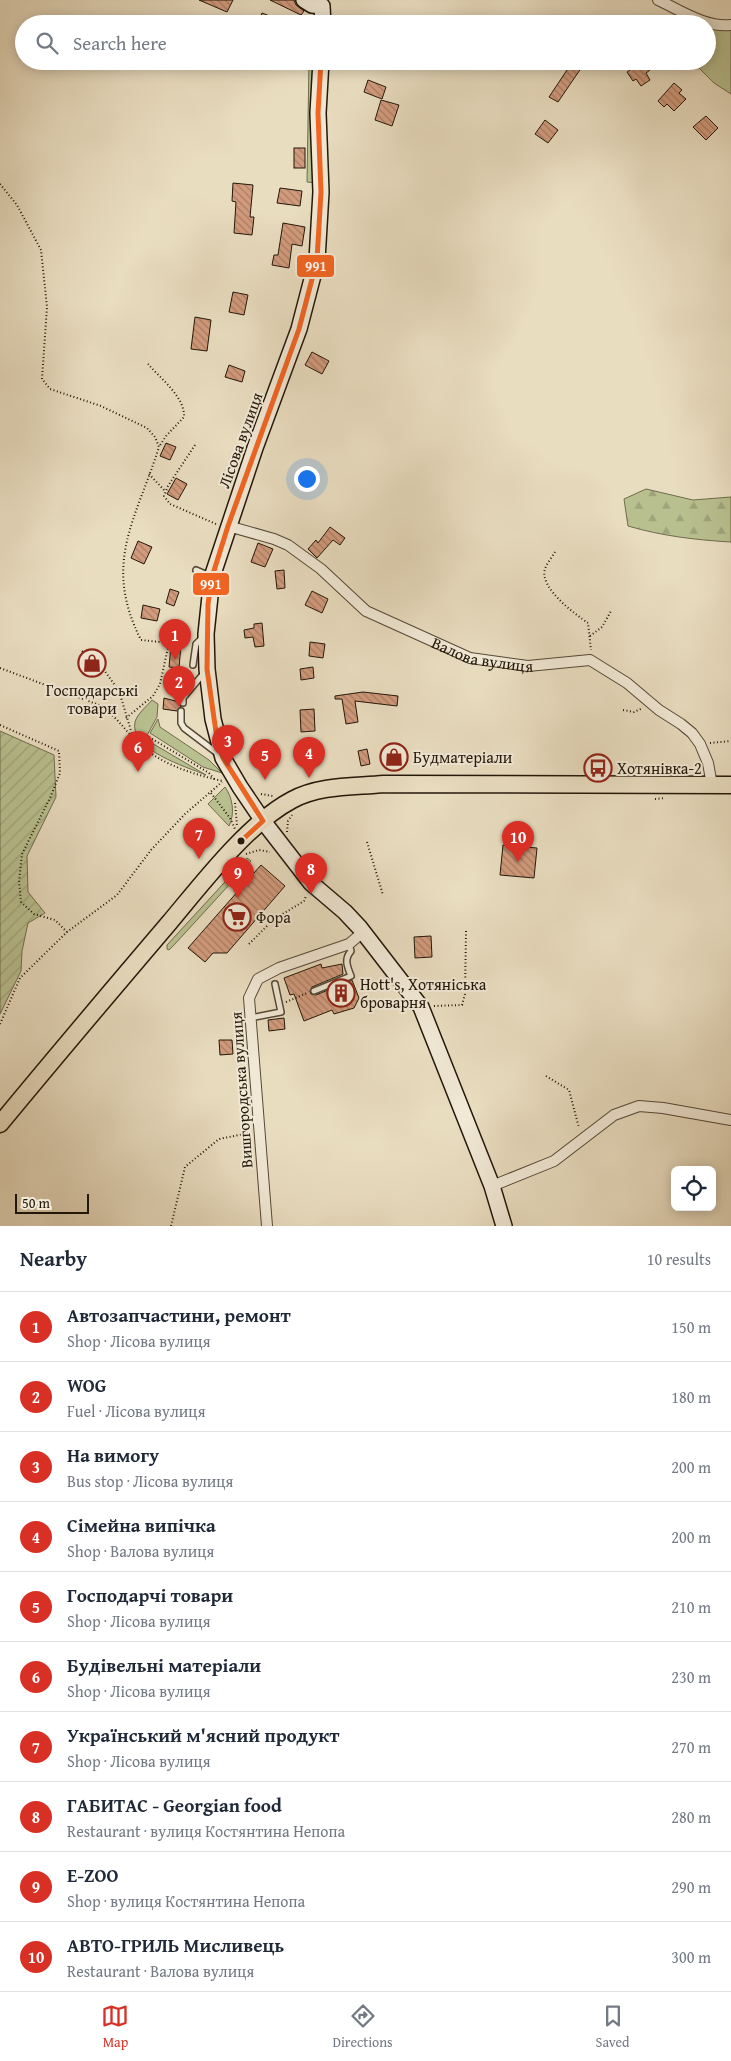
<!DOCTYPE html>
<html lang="en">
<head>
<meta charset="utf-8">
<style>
	:root { --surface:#fff; --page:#f2f2f3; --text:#1f2937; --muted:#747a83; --line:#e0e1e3; --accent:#d93025 }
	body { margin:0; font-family:"Gentium Book Plus",serif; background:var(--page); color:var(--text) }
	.controls { position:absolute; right:15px; bottom:15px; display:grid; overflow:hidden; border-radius:8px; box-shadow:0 2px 12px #0003 }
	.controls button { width:45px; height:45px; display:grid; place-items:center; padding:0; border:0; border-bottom:1px solid var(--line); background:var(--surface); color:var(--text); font:25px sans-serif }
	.scale { position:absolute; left:15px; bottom:12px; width:74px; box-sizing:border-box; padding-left:5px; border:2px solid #221708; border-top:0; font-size:14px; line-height:18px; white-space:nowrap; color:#221708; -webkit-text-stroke:4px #f1e9d6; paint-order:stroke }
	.you { position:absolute; left:306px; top:478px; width:18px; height:18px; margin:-12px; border:4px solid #fff; border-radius:50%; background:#1a73e8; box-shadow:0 0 0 8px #1a73e833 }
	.badge { display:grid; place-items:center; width:32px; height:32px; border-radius:50%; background:var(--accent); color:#fff; font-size:16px; font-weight:700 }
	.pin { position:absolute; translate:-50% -41px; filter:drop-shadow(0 1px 2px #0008) }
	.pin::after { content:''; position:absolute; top:26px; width:18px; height:15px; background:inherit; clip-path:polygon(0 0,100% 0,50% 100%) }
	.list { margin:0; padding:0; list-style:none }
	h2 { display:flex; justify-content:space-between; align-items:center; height:65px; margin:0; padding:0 20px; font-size:21px }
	h2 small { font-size:16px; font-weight:400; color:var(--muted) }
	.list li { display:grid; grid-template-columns:32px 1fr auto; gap:15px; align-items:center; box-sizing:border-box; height:70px; padding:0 20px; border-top:1px solid var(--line) }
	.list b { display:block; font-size:19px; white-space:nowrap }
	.list p { margin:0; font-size:16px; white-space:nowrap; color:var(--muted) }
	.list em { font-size:16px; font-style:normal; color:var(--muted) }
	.icon { flex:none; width:28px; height:28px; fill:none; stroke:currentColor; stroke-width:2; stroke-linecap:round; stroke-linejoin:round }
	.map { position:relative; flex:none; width:731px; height:1226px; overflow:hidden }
	.search { position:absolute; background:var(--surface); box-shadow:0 2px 12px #0003; left:15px; right:15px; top:15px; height:55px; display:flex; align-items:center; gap:12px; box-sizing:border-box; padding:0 18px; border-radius:28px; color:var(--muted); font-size:19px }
	.sheet { height:765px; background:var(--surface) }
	nav { display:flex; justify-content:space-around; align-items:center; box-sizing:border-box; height:70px; border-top:1px solid var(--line); background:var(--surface); font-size:14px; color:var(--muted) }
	nav a { display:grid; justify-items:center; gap:2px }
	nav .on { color:var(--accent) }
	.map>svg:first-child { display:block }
	.grass { fill:#b9c090; stroke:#6e6c4c }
	.forest { fill:url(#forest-firs); stroke:#6e6c4c }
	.garden { fill:url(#garden-furrows); stroke:#6e6c4c }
	.building { fill:url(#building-back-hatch); stroke:#221708 }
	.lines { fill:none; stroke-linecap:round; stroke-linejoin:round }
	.lane-casing { stroke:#544836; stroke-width:8 }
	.street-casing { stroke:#544836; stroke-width:12 }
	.secondary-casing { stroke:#221708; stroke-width:18 }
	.primary-casing { stroke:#221708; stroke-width:19 }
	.path { stroke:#221708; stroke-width:2; stroke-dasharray:1 2.5; stroke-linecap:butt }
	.lane { stroke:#f1e9d6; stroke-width:5 }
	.street { stroke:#f1e9d6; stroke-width:10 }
	.secondary { stroke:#f1e9d6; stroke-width:15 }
	.primary { stroke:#e9ddc0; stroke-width:16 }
	.bus-1-casing { stroke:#f1e9d6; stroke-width:9 }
	.bus-1 { stroke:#f26522; stroke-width:5 }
	.bus-dot { fill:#221708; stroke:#f1e9d6; stroke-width:2 }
	.labels { text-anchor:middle; stroke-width:4; stroke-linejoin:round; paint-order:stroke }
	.street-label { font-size:16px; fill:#221708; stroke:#f1e9d6 }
	.poi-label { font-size:16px; fill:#221708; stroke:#f1e9d6; text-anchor:start }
	.line-badge { stroke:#f1e9d6; stroke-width:2 }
	.badge-label { font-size:14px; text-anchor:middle; font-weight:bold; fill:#fff }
</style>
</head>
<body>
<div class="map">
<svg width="731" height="1226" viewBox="0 0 731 1226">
	<defs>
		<pattern id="forest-firs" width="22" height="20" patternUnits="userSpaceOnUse" patternTransform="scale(1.25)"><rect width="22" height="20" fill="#b9c090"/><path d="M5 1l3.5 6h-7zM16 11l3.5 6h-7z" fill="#9fa47b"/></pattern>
		<pattern id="garden-furrows" width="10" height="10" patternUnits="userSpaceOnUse" patternTransform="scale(1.25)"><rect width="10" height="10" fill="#b9c090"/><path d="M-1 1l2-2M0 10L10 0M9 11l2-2" fill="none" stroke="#9fa47b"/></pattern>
		<pattern id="building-back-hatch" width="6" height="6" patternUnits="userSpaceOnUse" patternTransform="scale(1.25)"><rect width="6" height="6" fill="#d29b7d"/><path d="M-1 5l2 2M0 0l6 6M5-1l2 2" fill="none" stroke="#aa7d64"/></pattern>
	</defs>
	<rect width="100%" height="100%" fill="#e9ddc0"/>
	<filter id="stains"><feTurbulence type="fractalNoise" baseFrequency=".004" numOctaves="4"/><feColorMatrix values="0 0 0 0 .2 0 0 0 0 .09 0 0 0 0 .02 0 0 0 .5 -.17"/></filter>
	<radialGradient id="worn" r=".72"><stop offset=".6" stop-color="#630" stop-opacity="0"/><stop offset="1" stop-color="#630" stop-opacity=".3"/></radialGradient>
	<!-- grass -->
	<g class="grass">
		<polygon points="681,13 731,27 731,94 714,83 692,61 707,61 707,24 675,24"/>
		<polygon points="309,61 316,61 317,183 307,182"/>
		<path d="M 152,700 L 158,704 L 157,717 L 145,739 L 206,775 C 187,767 129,750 135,722 C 137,714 147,706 152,700 Z"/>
		<polygon points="158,719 160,727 209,760 222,773 203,767 150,733"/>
		<path d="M 225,787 C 233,798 235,814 229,826 L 208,804 Z"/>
		<polygon points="247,858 251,861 174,945 169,950 167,949 167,945"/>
	</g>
	<!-- forest -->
	<path class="forest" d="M 646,489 L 693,500 L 731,497 L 731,542 C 696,540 662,536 628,526 L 624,499 Z"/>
	<!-- garden -->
	<polygon class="garden" points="0,731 54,755 56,797 27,856 28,892 45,913 28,923 22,951 21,971 0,1014"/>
	<!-- building -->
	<g class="building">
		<polygon points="199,0 233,0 227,12"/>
		<polygon points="270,0 294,0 296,5 304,11 301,15"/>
		<polygon points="262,13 288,23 288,24 258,24"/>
		<polygon points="573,61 586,61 558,102 549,97"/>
		<polygon points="643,61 650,70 646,73 650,80 641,86 636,79 633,81 627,72"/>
		<polygon points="368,80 386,87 382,99 364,92"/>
		<polygon points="674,83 682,90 679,93 686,99 674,111 667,104 664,107 658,101"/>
		<polygon points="381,100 399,105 392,126 375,120"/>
		<polygon points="706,116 718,128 706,140 693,127"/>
		<polygon points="545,120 558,130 548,143 535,134"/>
		<rect x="294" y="148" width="11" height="20"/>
		<polygon points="233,183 253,185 250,217 254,217 252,235 234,233 236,202 232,201"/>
		<polygon points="280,188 302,191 300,206 277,203"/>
		<polygon points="283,223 305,227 302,246 292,244 289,268 272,265 274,255 278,255"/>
		<polygon points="233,292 248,295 244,315 229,312"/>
		<polygon points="195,317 211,320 207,351 191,349"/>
		<polygon points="312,352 329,361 322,374 305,365"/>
		<polygon points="229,365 245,371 242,382 225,377"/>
		<polygon points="166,443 176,447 170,460 160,456"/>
		<polygon points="176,478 187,484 178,500 167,494"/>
		<polygon points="330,527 345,538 340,545 333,540 317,558 308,549 316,540 318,543"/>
		<polygon points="138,541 152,547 144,564 131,558"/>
		<polygon points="258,543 273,549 265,567 251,562"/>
		<polygon points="284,570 285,588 277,589 275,571"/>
		<polygon points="170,589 179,592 174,606 166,603"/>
		<polygon points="312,591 328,599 322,613 305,605"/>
		<polygon points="143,605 160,609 157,621 141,618"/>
		<polygon points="262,623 264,646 255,647 253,637 245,638 244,630 254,628 254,624"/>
		<polygon points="310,642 325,644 323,658 309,656"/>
		<polygon points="171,645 181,645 179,668 169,667"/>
		<polygon points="313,667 314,678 301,680 300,669"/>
		<polygon points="363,692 398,696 397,706 355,701 358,722 346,724 342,699 335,699 335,696"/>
		<polygon points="164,698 179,702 181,707 177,711 163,709"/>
		<polygon points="314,709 315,731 301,732 300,710"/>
		<polygon points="367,749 370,764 361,766 358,751"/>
		<polygon points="404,749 405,763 384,765 383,751"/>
		<polygon points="503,845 537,848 534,878 500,875"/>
		<polygon points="261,865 285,886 227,953 213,953 205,962 188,948"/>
		<polygon points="431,936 432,957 415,958 414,937"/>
		<polygon points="321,964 322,968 342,964 343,974 312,987 310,991 311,994 316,995 352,980 359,998 354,1008 334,1014 332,1010 304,1021 294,994 290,995 284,978"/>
		<polygon points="284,1018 285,1029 269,1031 268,1020"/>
		<polygon points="219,1040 232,1040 233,1054 220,1055"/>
	</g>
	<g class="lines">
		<!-- lane casing -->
		<g class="lane-casing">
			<g id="lane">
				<polyline points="196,570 210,576"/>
				<polyline points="193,665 196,644 204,636"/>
				<polyline points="183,703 183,698 204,673"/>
				<polyline points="181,711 181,723 184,728 217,753"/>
				<path d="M 314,991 L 351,976 C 347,966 344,959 351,951 L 349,944"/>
				<polyline points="250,1018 281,1012 275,984"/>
			</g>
		</g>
		<!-- street casing -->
		<g class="street-casing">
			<g id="street">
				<path d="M 658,0 C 680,10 706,28 731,25"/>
				<path id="s1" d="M 228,526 L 274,539 L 288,545 L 321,569 L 366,611 L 470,658 L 528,666 L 590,660 L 627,683 L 659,710 L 681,724 L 692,733 L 700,744 L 708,763 L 712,785"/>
				<polyline points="492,1186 554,1161 614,1115 639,1106 663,1108 731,1120"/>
				<polyline points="267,1226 249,998 258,979 279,968 349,944 363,932"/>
			</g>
		</g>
		<!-- secondary casing -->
		<g class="secondary-casing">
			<g id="secondary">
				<polyline points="304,0 312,5 322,6 323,24"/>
				<polyline points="321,61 318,113 321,192 317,260 299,329 255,448 212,577 206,634 207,669 213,719 223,758 240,787 263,821 311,883 345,912 360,928 421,1007 492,1186 504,1226"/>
			</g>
		</g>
		<!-- primary casing -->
		<g class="primary-casing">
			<path id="primary" d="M 0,1124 C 56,1056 112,990 169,923 C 201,885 248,823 292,800 C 320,785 353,787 384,784 L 731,785"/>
		</g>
		<!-- path -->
		<g class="path">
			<path d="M 0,184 L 17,205 L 41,250 L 47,307 L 42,379 L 50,389 L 101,406 L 147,428 L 155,437 L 159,447 C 136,520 102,563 141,640 L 169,643 L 190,640"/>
			<path d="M 148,364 C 161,379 185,397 184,417 L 166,436 L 159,447"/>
			<polyline points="195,445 168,486 164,496 170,504 216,524"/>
			<polyline points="149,474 165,491"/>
			<path d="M 555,552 C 552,557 547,563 545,569 C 539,588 575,614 588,623 L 591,650"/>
			<polyline points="590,636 602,627 611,611"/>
			<polyline points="82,651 104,670 119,691 132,734"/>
			<path d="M 0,668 L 99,705 C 120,718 126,734 144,748 C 166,766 196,775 223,781"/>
			<polyline points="623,710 634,712 643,708"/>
			<polyline points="126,718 153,696 160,684 169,643"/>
			<polyline points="0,725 59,751 60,773 50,798 22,854 19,882 21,902 34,914 55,920 67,932"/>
			<polyline points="149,737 209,773 215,780"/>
			<polyline points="710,743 731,741"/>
			<polyline points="211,793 230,818 235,829"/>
			<polyline points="261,794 273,796"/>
			<polyline points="655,799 665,798"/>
			<polyline points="235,803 237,825"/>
			<polyline points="287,832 288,821 292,815"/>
			<polyline points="367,842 383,895"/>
			<polyline points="246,854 259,850 270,852"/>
			<polyline points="249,944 273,920 304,901 306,896"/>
			<polyline points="286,1002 307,993"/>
			<polyline points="434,1006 462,1005 465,994 466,931"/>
			<polyline points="0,1024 20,978 67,932 117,895 151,850 185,814 222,782"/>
			<polyline points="546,1076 569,1090 579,1128"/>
			<polyline points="171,1226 185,1167 219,1139 249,1133"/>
		</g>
		<!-- lane -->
		<use href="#lane" class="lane"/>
		<!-- street -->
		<use href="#street" class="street"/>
		<!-- secondary -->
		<use href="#secondary" class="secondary"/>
		<!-- primary -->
		<use href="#primary" class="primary"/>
		<!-- bus-1 casing -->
		<g class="bus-1-casing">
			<polyline id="bus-1" points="241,841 263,821 223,758 217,739 207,669 208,604 212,577 228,526 299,329 317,260 321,192 318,113 321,61"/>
		</g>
		<!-- bus-1 -->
		<use href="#bus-1" class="bus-1"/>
	</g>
	<!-- icons -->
	<defs>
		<g id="shop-ring" transform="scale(1.4375)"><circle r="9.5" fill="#f1e9d6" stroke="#8f2418" stroke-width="1.5"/><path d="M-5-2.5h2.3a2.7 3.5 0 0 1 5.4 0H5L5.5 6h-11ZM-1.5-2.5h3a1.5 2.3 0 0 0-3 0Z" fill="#8f2418"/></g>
		<g id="bus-ring" transform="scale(1.4375)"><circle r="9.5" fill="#f1e9d6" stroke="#8f2418" stroke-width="1.5"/><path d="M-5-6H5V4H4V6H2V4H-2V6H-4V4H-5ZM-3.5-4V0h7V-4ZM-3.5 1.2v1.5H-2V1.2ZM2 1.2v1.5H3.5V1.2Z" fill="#8f2418"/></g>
		<g id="supermarket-ring" transform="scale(1.4375)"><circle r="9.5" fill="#f1e9d6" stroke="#8f2418" stroke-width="1.5"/><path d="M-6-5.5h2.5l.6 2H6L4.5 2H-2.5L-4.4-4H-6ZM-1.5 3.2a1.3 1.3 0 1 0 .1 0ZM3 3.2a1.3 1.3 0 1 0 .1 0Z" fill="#8f2418"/></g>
		<g id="building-ring" transform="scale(1.4375)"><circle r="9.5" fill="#f1e9d6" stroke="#8f2418" stroke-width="1.5"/><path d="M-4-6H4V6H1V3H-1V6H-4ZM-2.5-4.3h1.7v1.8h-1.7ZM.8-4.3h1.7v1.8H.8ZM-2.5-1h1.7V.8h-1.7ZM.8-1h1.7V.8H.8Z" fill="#8f2418"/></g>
	</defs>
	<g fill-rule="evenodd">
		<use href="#shop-ring" x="92" y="663"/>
		<use href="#shop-ring" x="394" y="757"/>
		<use href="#bus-ring" x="598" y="768"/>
		<use href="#supermarket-ring" x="237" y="917"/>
		<use href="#building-ring" x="341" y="993"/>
	</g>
	<!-- markers -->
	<circle class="bus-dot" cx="241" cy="841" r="4.5"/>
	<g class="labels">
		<!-- street labels -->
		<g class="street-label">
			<text transform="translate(240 440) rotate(-70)" y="6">Лісова вулиця</text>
			<text dy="6" stroke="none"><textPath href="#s1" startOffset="291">Валова вулиця</textPath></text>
			<text transform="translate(241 1090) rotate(-94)" y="6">Вишгородська вулиця</text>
		</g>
		<!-- poi labels -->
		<g class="poi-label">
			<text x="92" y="696" text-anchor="middle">Господарські<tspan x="92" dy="18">товари</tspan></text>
			<text x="413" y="763">Будматеріали</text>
			<text x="617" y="774">Хотянівка-2</text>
			<text x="256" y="923">Фора</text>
			<text x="360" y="990">Hott's, Хотяніська<tspan x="360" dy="18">броварня</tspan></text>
		</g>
	</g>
	<g class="line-badge">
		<rect x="296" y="254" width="39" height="24" rx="5" fill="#f26522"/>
		<rect x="192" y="572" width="38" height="24" rx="5" fill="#f26522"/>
	</g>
	<g class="badge-label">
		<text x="316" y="271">991</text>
		<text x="211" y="589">991</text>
	</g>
	<rect width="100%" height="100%" filter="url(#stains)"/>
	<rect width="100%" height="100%" fill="url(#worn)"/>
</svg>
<div class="controls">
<button><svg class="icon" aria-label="locate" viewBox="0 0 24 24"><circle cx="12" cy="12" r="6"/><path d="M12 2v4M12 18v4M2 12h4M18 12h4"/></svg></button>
</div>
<div class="scale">50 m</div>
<div class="you"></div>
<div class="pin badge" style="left:175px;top:660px">1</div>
<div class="pin badge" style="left:179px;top:707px">2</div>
<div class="pin badge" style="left:228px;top:766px">3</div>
<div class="pin badge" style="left:309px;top:778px">4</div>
<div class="pin badge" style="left:265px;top:780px">5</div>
<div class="pin badge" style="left:138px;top:772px">6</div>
<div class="pin badge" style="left:199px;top:859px">7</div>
<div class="pin badge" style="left:311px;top:894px">8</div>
<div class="pin badge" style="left:238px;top:898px">9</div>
<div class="pin badge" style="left:518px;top:862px">10</div>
<div class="search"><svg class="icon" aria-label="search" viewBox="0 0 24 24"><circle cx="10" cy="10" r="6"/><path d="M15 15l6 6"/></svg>Search here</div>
</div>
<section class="sheet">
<h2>Nearby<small>10 results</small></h2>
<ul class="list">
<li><span class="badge">1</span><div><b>Автозапчастини, ремонт</b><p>Shop · Лісова вулиця</p></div><em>150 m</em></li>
<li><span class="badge">2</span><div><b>WOG</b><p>Fuel · Лісова вулиця</p></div><em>180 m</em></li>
<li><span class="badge">3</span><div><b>На вимогу</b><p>Bus stop · Лісова вулиця</p></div><em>200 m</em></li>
<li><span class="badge">4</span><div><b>Сімейна випічка</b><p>Shop · Валова вулиця</p></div><em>200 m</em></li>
<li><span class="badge">5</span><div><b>Господарчі товари</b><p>Shop · Лісова вулиця</p></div><em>210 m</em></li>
<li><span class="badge">6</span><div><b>Будівельні матеріали</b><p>Shop · Лісова вулиця</p></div><em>230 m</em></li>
<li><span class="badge">7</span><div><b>Український м'ясний продукт</b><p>Shop · Лісова вулиця</p></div><em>270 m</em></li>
<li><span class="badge">8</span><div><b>ГАБИТАС - Georgian food</b><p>Restaurant · вулиця Костянтина Непопа</p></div><em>280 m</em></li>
<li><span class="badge">9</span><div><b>E-ZOO</b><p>Shop · вулиця Костянтина Непопа</p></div><em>290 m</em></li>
<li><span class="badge">10</span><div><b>АВТО-ГРИЛЬ Мисливець</b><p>Restaurant · Валова вулиця</p></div><em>300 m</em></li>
</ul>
</section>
<nav>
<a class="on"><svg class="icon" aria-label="map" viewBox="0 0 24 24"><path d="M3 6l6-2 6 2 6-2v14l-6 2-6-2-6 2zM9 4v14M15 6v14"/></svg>Map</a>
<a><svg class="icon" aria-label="directions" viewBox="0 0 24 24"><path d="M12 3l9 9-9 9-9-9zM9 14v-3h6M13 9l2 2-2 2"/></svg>Directions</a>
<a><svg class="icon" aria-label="saved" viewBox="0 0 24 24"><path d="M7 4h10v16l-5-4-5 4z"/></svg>Saved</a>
</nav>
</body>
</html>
